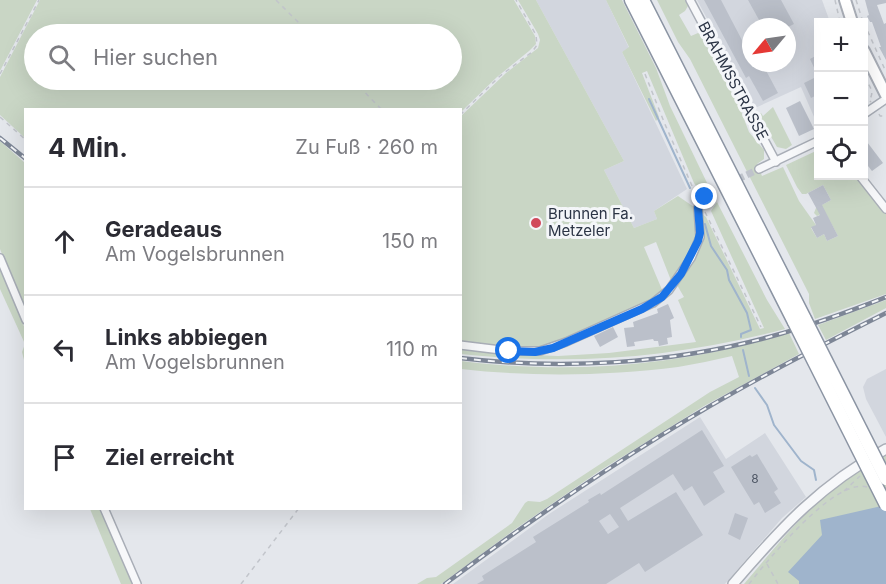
<!DOCTYPE html>
<html lang="de">
<head>
<meta charset="utf-8">
<style>
	:root { --surface:#fff; --page:#f7f7f7; --text:#2b2b33; --muted:#7c7c81; --line:#e1e1e2 }
	body { margin:0; font-family:Inter,sans-serif; background:var(--page); color:var(--text) }
	.controls { position:absolute; right:18px; top:18px; display:grid; overflow:hidden; border-radius:0px; box-shadow:0 6px 24px #0002 }
	.controls button { width:54px; height:54px; display:grid; place-items:center; padding:0; border:0; border-bottom:2px solid var(--line); background:var(--surface); color:var(--text); font:30px sans-serif }
	.compass { position:absolute; left:742px; top:18px; width:54px; height:54px; border-radius:50%; background:var(--surface); box-shadow:0 6px 24px #0002; rotate:241deg }
	.stop { position:absolute; width:18px; height:18px; margin:-14px; border:4px solid #1a73e8; border-radius:50%; background:#fff }
	.stop.end { background:#1a73e8; border-color:#fff; box-shadow:0 2px 6px #0008 }
	.list { margin:0; padding:0; list-style:none }
	h2 { display:flex; justify-content:space-between; align-items:center; height:78px; margin:0; padding:0 24px; font-size:26px }
	h2 small { font-size:20px; font-weight:400; color:var(--muted) }
	.list li { display:grid; grid-template-columns:39px 1fr auto; gap:18px; align-items:center; box-sizing:border-box; height:108px; padding:0 24px; border-top:2px solid var(--line) }
	.list b { display:block; font-size:22px; white-space:nowrap }
	.list p { margin:0; font-size:20px; white-space:nowrap; color:var(--muted) }
	.list em { font-size:20px; font-style:normal; color:var(--muted) }
	.icon { flex:none; width:33px; height:33px; fill:none; stroke:currentColor; stroke-width:2; stroke-linecap:round; stroke-linejoin:round }
	.map { position:relative; flex:none; width:886px; height:584px; overflow:hidden }
	.search { position:absolute; background:var(--surface); box-shadow:0 6px 24px #0002; left:24px; top:24px; width:438px; height:66px; display:flex; align-items:center; gap:15px; box-sizing:border-box; padding:0 21px; border-radius:33px; color:var(--muted); font-size:22px }
	.panel { position:absolute; background:var(--surface); box-shadow:0 6px 24px #0002; left:24px; top:108px; width:438px; height:402px; border-radius:0px }
	.map>svg:first-child { display:block }
	.built { fill:#d2d6de; fill-rule:evenodd }
	.green { fill:#c9d6c5; fill-rule:evenodd }
	.water { fill:#9fb4cc }
	.lines { fill:none; stroke-linecap:round; stroke-linejoin:round }
	.stream { stroke:#9fb4cc; stroke-width:2 }
	.building { fill:#bbc0ca; fill-rule:evenodd }
	.minor-tunnel { stroke:#bfc3cb; stroke-width:7; stroke-dasharray:7 3.5; stroke-linecap:butt }
	.minor-casing { stroke:#a9aeb7; stroke-width:10 }
	.tertiary-casing { stroke:#a9aeb7; stroke-width:12 }
	.secondary-casing { stroke:#a9aeb7; stroke-width:14 }
	.motorway-casing { stroke:#8b94a3; stroke-width:15 }
	.path { stroke:#c2c5cb; stroke-width:1.5; stroke-dasharray:4.5 4.5; stroke-linecap:butt }
	.minor { stroke:#f7f8fa; stroke-width:7 }
	.tertiary { stroke:#f7f8fa; stroke-width:9 }
	.secondary { stroke:#fff; stroke-width:10 }
	.motorway { stroke:#fff; stroke-width:12 }
	.rail-casing { stroke:#7d8696; stroke-width:4.5 }
	.rail { stroke:#f4f6f9; stroke-width:2; stroke-dasharray:7; stroke-linecap:butt }
	.motorway-bridge-casing { stroke:#8b94a3; stroke-width:15; stroke-linecap:butt }
	.motorway-bridge { stroke:#fff; stroke-width:12 }
	.route { stroke:#1a73e8; stroke-width:8 }
	.poi-dot { fill:#d1495b; stroke:#f4f6f9; stroke-width:2 }
	.labels { text-anchor:middle; stroke-width:6; stroke-linejoin:round; paint-order:stroke }
	.number-label { font-size:12px; fill:#4f5766 }
	.street-label { font-size:15px; fill:#2b3445; stroke:#f4f6f9 }
	.poi-label { font-size:15px; fill:#2b3445; stroke:#f4f6f9; text-anchor:start }
</style>
</head>
<body>
<div class="map">
<svg width="886" height="584" viewBox="0 0 886 584">
	<rect width="100%" height="100%" fill="#e4e7ec"/>
	<!-- built -->
	<g class="built">
		<polygon points="536,0 606,0 629,48 622,52 687,189 654,211 657,219 634,228 604,170 624,161"/>
		<path d="M 697,0 L 822,0 L 830,22 L 818,22 L 818,126 L 801,87 L 755,108 ZM 751,27 L 787,27 L 787,63 L 751,63 Z"/>
		<polygon points="886,369 886,437 866,399 863,387 867,379"/>
		<polygon points="700,417 726,459 765,433 806,497 782,518 725,584 453,584 549,514"/>
	</g>
	<!-- green -->
	<g class="green">
		<polygon points="0,0 37,0 0,71"/>
		<path d="M 40,0 L 514,0 L 535,36 L 536,44 L 529,51 L 497,77 L 461,112 L 460,110 L 26,110 L 25,138 L 0,115 L 0,77 ZM 452,34 L 452,80 L 34,80 L 34,34 Z"/>
		<polygon points="518,0 536,0 624,161 604,170 634,228 657,219 654,211 678,196 694,207 697,231 695,241 672,283 656,242 644,247 663,292 655,299 548,347 525,350 461,342 460,117 506,73 538,48 540,40 538,34"/>
		<polygon points="606,0 622,0 656,68 670,106 709,187 697,187 694,183 647,71 642,73 659,117 656,121 622,52 629,47"/>
		<polygon points="657,0 685,0 688,6 685,11 679,15 691,36 698,33 701,35 739,106 749,132 764,150 764,159 757,164 762,176 783,167 799,201 816,225 811,228 817,238 824,234 827,241 838,236 825,212 817,216 814,213 816,208 831,200 823,185 806,194 802,194 797,187 786,165 818,150 818,176 856,176 886,213 886,294 815,319 809,303 809,294 690,59 678,42"/>
		<polygon points="773,107 792,145 786,149 777,147 758,114 761,113 763,116"/>
		<polygon points="0,141 25,163 25,313 0,249"/>
		<path d="M 717,202 L 767,300 L 785,329 C 673,358 575,366 461,354 L 460,347 L 510,354 L 558,356 L 609,353 L 696,342 L 678,300 L 684,297 L 677,285 L 699,245 L 702,214 L 706,217 L 760,329 L 764,328 L 711,211 Z"/>
		<polygon points="0,267 25,329 25,364 22,352 25,344 0,289"/>
		<polygon points="886,300 886,308 826,340 818,325"/>
		<path d="M 789,333 L 799,354 L 704,406 L 601,470 L 514,530 L 441,584 L 417,584 L 427,578 L 436,577 L 512,523 L 525,503 L 528,501 L 540,502 L 547,499 L 710,392 L 739,377 L 732,356 C 714,360 696,364 678,367 C 607,376 532,377 461,369 L 461,361 C 570,375 683,366 789,333 Z"/>
		<path d="M 886,455 L 886,584 L 744,584 C 785,535 827,483 886,455 Z"/>
		<polygon points="90,509 100,509 133,584 121,584"/>
	</g>
	<!-- water -->
	<polygon class="water" points="886,505 886,584 799,584 799,581 788,572 822,535 820,520"/>
	<g class="lines">
		<!-- stream -->
		<g class="stream">
			<polyline points="649,99 690,188"/>
			<polyline points="705,224 711,246 727,270 729,280 747,313 751,330 741,334 741,337"/>
			<polyline points="743,350 749,376"/>
			<polyline points="755,388 767,405 774,425 801,461 814,470 816,480"/>
		</g>
	</g>
	<!-- building -->
	<g class="building">
		<polygon points="704,0 721,0 744,44 751,40 751,63 762,63 778,93 763,101 749,76 746,78"/>
		<polygon points="748,0 781,0 794,24 788,27 763,27"/>
		<polygon points="865,0 886,0 886,3 877,5 884,24 886,23 886,60 879,47 881,47 872,22 870,22 867,16 869,15"/>
		<polygon points="819,54 819,94 811,98 804,83 818,76 810,59"/>
		<polygon points="800,101 814,129 799,136 786,108"/>
		<polygon points="864,138 883,163 872,171 864,161"/>
		<polygon points="823,185 831,200 822,205 838,236 827,241 824,234 817,238 811,227 816,225 813,218 820,215 808,193"/>
		<polygon points="668,304 674,318 670,320 672,337 667,338 668,344 659,346 658,341 654,341 653,339 634,342 635,346 627,347 624,328 634,327 633,322 658,313 657,309"/>
		<polygon points="613,327 618,337 600,347 594,336"/>
		<path d="M 702,430 L 724,466 L 713,472 L 725,492 L 704,506 L 692,486 L 684,491 L 673,474 L 620,508 L 628,521 L 676,492 L 703,535 L 645,572 L 639,563 L 606,584 L 477,584 L 484,580 L 482,576 L 536,542 L 533,537 L 589,502 L 588,500 L 600,493 L 601,495 ZM 610,514 L 619,527 L 608,534 L 599,521 Z"/>
		<polygon points="757,454 778,489 774,492 781,503 765,513 759,502 754,505 731,467 750,455 752,457"/>
		<polygon points="735,513 748,518 740,540 728,534"/>
	</g>
	<g class="lines">
		<!-- minor-tunnel -->
		<polyline class="minor-tunnel" points="709,193 759,169"/>
		<!-- minor casing -->
		<g class="minor-casing">
			<g id="minor">
				<polyline points="690,0 776,162"/>
				<polyline points="864,114 886,99"/>
				<polyline points="759,169 818,141"/>
				<polyline points="860,176 886,209"/>
				<polyline points="0,258 26,320"/>
				<polyline points="460,345 509,351 540,351 566,342 653,303 669,290 691,258 700,237 698,208 702,200 709,193"/>
				<polyline points="104,508 137,584"/>
			</g>
		</g>
		<!-- tertiary casing -->
		<g class="tertiary-casing">
			<path id="tertiary" d="M 733,584 C 781,528 820,485 886,449"/>
		</g>
		<!-- secondary casing -->
		<g class="secondary-casing">
			<g id="secondary">
				<polyline points="845,0 852,22"/>
				<polyline points="864,51 886,95"/>
			</g>
		</g>
		<!-- motorway casing -->
		<g class="motorway-casing">
			<g id="motorway">
				<polyline points="631,0 794,322"/>
				<polyline points="643,0 805,319"/>
			</g>
		</g>
		<!-- path -->
		<g class="path">
			<polyline points="276,0 310,34"/>
			<polyline points="835,0 840,22"/>
			<polyline points="856,0 863,22"/>
			<polyline points="864,23 886,72"/>
			<polyline points="0,74 39,0"/>
			<polyline points="645,74 664,122 696,195"/>
			<path d="M 864,77 C 868,84 876,92 869,100 L 871,102"/>
			<polyline points="353,80 382,110"/>
			<polyline points="879,114 880,116 886,116"/>
			<polyline points="460,115 500,76 532,52 537,45 536,35 516,0"/>
			<polyline points="0,117 26,140"/>
			<polyline points="705,212 761,327"/>
			<polyline points="844,491 860,476"/>
			<polyline points="767,564 778,584"/>
			<polyline points="241,584 299,508"/>
			<path d="M 749,584 C 767,561 835,477 867,487"/>
		</g>
		<!-- minor -->
		<use href="#minor" class="minor"/>
		<!-- tertiary -->
		<use href="#tertiary" class="tertiary"/>
		<!-- secondary -->
		<use href="#secondary" class="secondary"/>
		<!-- motorway -->
		<use href="#motorway" class="motorway"/>
		<!-- rail casing -->
		<g class="rail-casing">
			<g id="rail">
				<polyline points="0,138 26,159"/>
				<path d="M 460,358 C 562,370 670,364 769,337 C 809,326 848,312 886,297"/>
				<path d="M 445,584 C 549,506 658,432 773,371 C 810,351 848,332 886,313"/>
			</g>
		</g>
		<!-- rail -->
		<use href="#rail" class="rail"/>
		<!-- motorway-bridge casing -->
		<g class="motorway-bridge-casing">
			<g id="motorway-bridge">
				<polyline points="805,319 886,479"/>
				<polyline points="794,322 886,505"/>
			</g>
		</g>
		<!-- motorway-bridge -->
		<use href="#motorway-bridge" class="motorway-bridge"/>
	</g>
	<g class="lines">
		<!-- route -->
		<polyline class="route" points="509,351 535,352 553,348 642,309 662,297 681,274 698,241 700,233 698,208 705,197"/>
	</g>
	<!-- markers -->
	<circle class="poi-dot" cx="536" cy="223" r="6"/>
	<g class="labels">
		<!-- number labels -->
		<g class="number-label">
			<text x="755" y="483">8</text>
		</g>
		<!-- street labels -->
		<g class="street-label">
			<text transform="translate(733 81) rotate(62)" y="5">BRAHMSSTRASSE</text>
		</g>
		<!-- poi labels -->
		<g class="poi-label">
			<text x="548" y="219">Brunnen Fa.<tspan x="548" dy="17">Metzeler</tspan></text>
		</g>
	</g>
</svg>
<div class="controls">
<button>+</button>
<button>−</button>
<button><svg class="icon" aria-label="locate" viewBox="0 0 24 24"><circle cx="12" cy="12" r="6"/><path d="M12 2v4M12 18v4M2 12h4M18 12h4"/></svg></button>
</div>
<svg class="compass" viewBox="-18 -18 36 36"><path d="M0-13l5 13h-10z" fill="#e53935"/><path d="M0 13l5-13h-10z" fill="#7c7c81"/></svg>
<div class="stop" style="left:509px;top:351px"></div>
<div class="stop end" style="left:705px;top:197px"></div>
<div class="search"><svg class="icon" aria-label="search" viewBox="0 0 24 24"><circle cx="10" cy="10" r="6"/><path d="M15 15l6 6"/></svg>Hier suchen</div>
<section class="panel">
<h2>4 Min.<small>Zu Fuß · 260 m</small></h2>
<ul class="list">
<li><svg class="icon" aria-label="ahead" viewBox="0 0 24 24"><path d="M12 20V5M6 11l6-6 6 6"/></svg><div><b>Geradeaus</b><p>Am Vogelsbrunnen</p></div><em>150 m</em></li>
<li><svg class="icon" aria-label="left" viewBox="0 0 24 24"><path d="M17 20v-9H6M10 6l-5 5 5 5"/></svg><div><b>Links abbiegen</b><p>Am Vogelsbrunnen</p></div><em>110 m</em></li>
<li><svg class="icon" aria-label="arrive" viewBox="0 0 24 24"><path d="M6 21V4h12l-3 4 3 4H6"/></svg><div><b>Ziel erreicht</b></div></li>
</ul>
</section>
</div>
</body>
</html>
